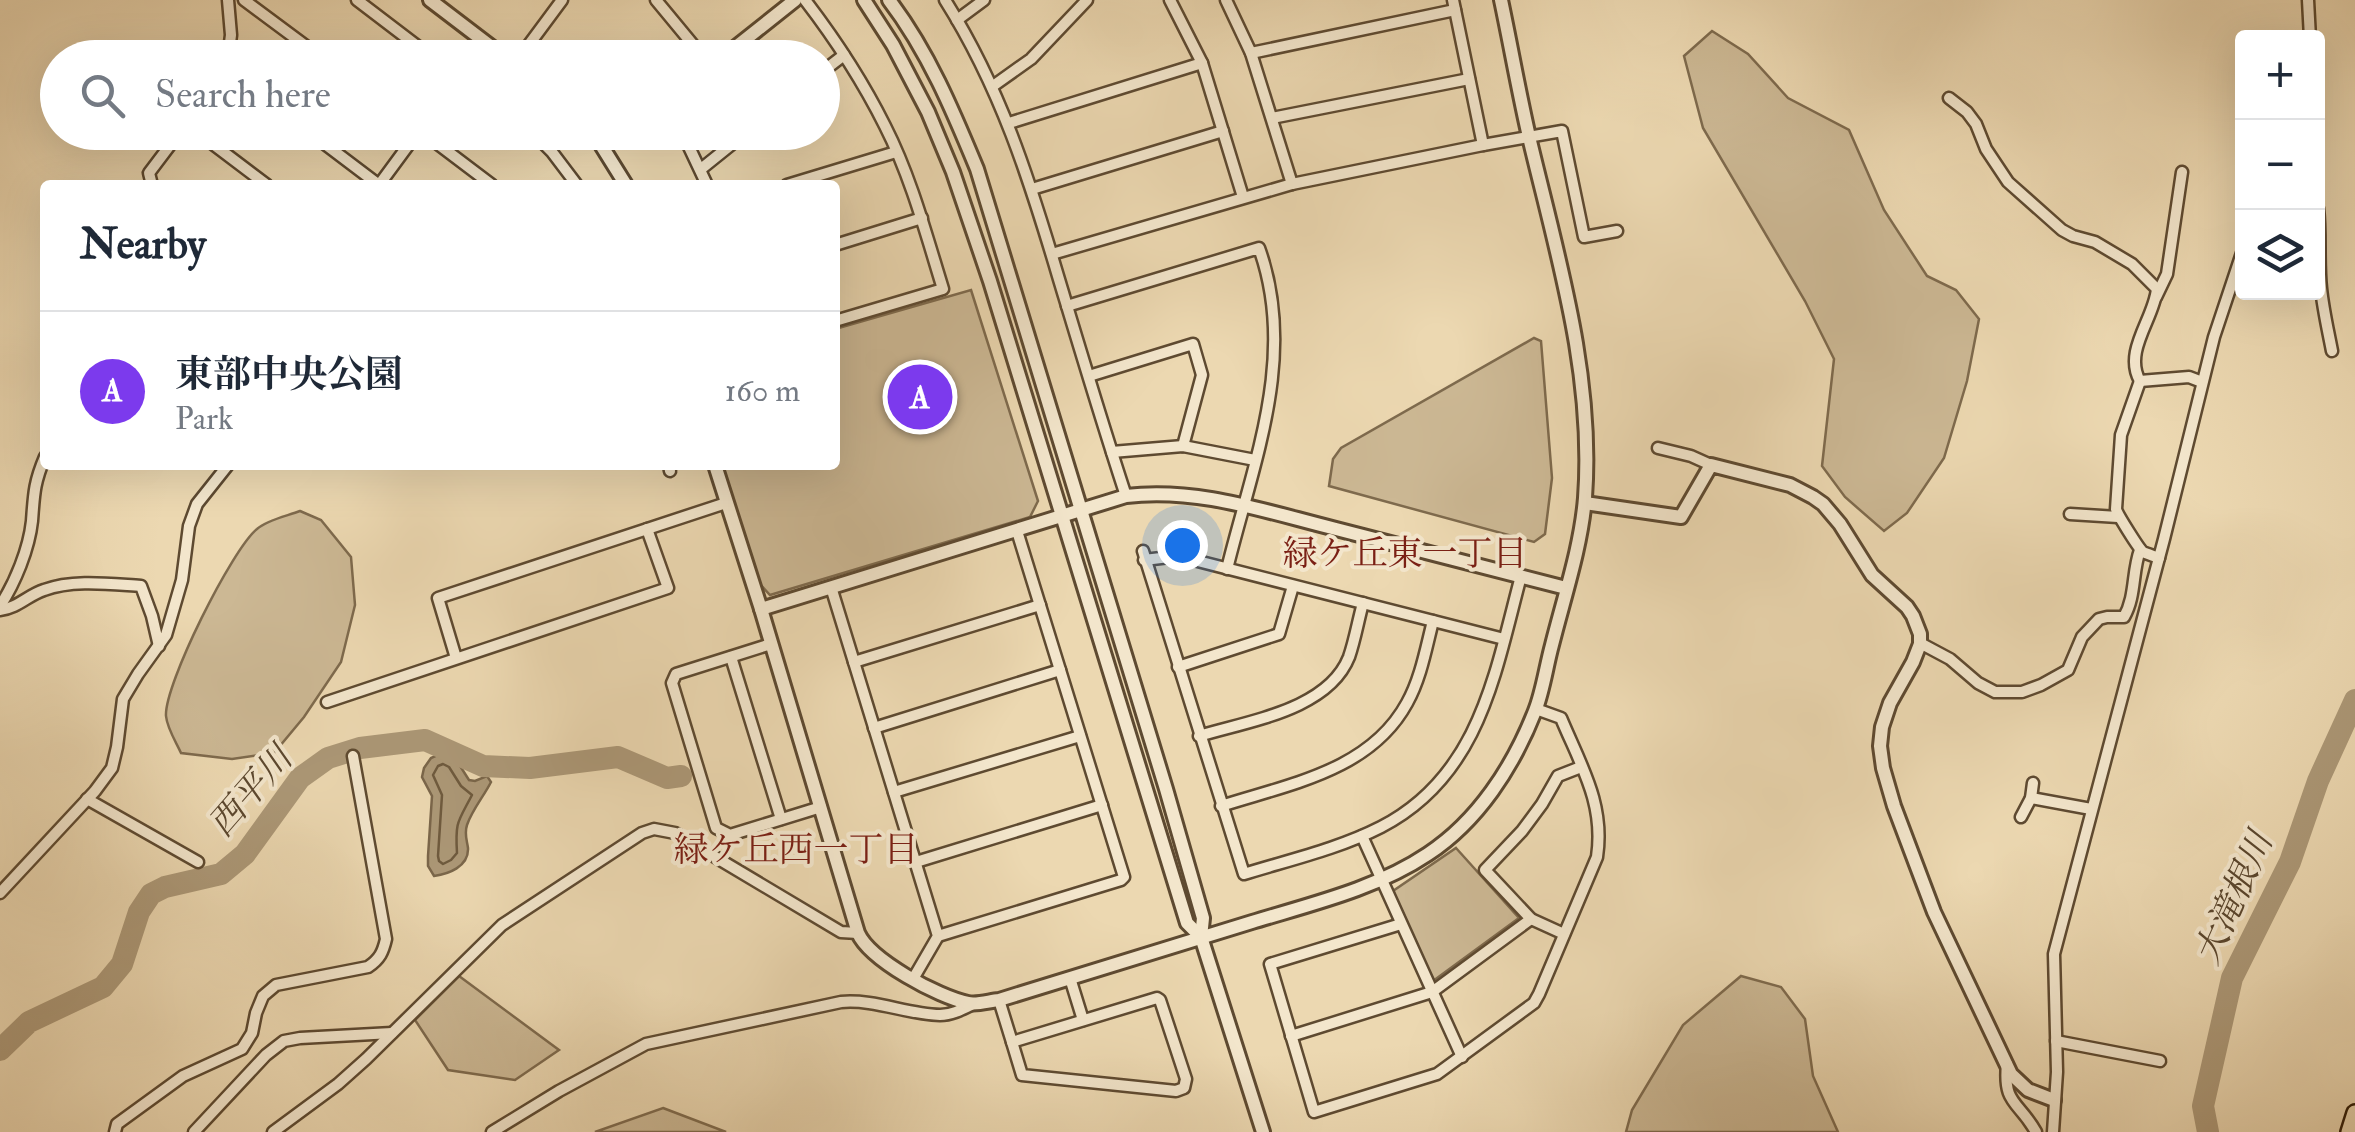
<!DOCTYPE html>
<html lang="en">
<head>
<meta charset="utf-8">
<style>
	:root { --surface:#fff; --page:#f6f6f7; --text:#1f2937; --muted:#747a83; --line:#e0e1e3; --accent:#7c3aed }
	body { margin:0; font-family:"IM FELL Double Pica","Noto Serif JP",serif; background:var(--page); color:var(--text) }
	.controls { position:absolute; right:30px; top:30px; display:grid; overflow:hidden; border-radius:10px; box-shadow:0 10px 40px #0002 }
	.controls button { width:90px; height:90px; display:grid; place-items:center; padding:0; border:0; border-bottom:2px solid var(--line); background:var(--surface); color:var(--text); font:50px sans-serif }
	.you { position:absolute; left:1182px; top:545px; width:35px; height:35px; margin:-25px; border:8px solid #fff; border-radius:50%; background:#1a73e8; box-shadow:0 0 0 15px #1a73e833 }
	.badge { display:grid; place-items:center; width:65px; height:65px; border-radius:50%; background:var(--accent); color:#fff; font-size:32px; font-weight:700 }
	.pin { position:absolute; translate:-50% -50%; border:5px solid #fff; box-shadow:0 2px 10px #0006 }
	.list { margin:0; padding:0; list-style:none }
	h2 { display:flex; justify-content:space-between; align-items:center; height:130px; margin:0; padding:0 40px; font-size:42px }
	h2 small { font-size:32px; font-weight:400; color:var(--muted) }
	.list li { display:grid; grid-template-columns:65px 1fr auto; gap:30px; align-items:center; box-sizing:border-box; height:160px; padding:0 40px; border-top:2px solid var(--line) }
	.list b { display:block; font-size:38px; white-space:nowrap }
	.list p { margin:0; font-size:32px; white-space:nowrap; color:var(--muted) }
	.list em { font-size:32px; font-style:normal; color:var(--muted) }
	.icon { flex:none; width:55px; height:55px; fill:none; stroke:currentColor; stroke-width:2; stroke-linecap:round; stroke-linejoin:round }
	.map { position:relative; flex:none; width:2355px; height:1132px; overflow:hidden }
	.search { position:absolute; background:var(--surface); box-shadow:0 10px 40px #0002; left:40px; top:40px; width:800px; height:110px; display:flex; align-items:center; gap:25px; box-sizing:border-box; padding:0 35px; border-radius:55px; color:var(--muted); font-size:38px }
	.panel { position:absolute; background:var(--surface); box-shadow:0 10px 40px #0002; left:40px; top:180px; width:800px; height:290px; border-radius:10px }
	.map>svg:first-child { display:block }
	.green { fill:#ccb894; stroke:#7e6a4d; stroke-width:2.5 }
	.water { fill:#ac9877; stroke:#7a664a; stroke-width:2.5 }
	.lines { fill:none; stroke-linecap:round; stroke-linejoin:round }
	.shore { stroke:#6e5a3e; stroke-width:2.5 }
	.river { stroke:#ac9877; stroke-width:22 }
	.minor-casing { stroke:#5e4a31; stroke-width:15 }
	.tertiary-casing { stroke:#5e4a31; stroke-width:18 }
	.primary-casing { stroke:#2f1b06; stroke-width:20 }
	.minor { stroke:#f3e6cc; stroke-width:10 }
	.tertiary { stroke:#f3e6cc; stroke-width:12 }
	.primary { stroke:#ecd8b1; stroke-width:15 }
	.labels { text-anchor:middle; stroke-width:8; stroke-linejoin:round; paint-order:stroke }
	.neighbourhood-label { font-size:35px; fill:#7a1f14; stroke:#f3e6cc }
	.water-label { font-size:35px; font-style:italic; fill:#5b472e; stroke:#f3e6cc }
</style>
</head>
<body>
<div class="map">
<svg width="2355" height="1132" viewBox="0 0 2355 1132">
	<rect width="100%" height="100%" fill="#ecd8b1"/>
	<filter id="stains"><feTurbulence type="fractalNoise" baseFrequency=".002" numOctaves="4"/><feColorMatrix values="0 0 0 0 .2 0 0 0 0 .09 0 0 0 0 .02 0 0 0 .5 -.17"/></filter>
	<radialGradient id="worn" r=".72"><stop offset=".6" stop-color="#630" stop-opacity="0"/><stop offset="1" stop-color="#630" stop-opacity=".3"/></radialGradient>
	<!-- green -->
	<g class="green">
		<polygon points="1712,31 1748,54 1788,98 1849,130 1884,210 1927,276 1956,290 1979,319 1967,381 1944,458 1907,513 1884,531 1845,497 1822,466 1834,359 1805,301 1703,128 1684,56"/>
		<polygon points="971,290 1038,501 1030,517 770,595 757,581 721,465 835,465 835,329"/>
		<polygon points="1534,338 1541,341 1552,478 1545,534 1534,542 1329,486 1333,459 1341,448"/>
		<path d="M 300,511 L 321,520 L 351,557 L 355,605 L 341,662 L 304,717 L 274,753 L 232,759 L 181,753 C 176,742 167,728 166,716 C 164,685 232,549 257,529 C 267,520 287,516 300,511 Z"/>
		<polygon points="1456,848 1519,918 1433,981 1393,891"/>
		<polygon points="459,976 559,1050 515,1080 448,1070 415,1020"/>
		<polygon points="1741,976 1781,987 1805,1019 1813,1076 1838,1132 1626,1132 1632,1110 1683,1025"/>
		<polygon points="663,1108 726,1132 595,1132"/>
	</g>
	<!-- water -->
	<path class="water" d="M 442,753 L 455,758 L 469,780 L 475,781 L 487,776 L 491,782 C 484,796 472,810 467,825 C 464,834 467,840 468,848 C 469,867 448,874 434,876 L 428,866 L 428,856 L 432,796 L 422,777 L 424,768 L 431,758 Z"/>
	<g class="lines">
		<!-- shore -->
		<path class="shore" d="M 443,764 L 449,767 L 461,786 L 472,795 C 458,822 455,821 457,853 L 451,860 L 443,864 L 439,861 L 438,856 L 442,795 L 433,775 L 438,766 Z"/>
		<!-- river -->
		<g class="river">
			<polyline points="0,1050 29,1022 103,987 122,964 139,912 151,894 165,887 221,874 245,854 300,778 328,758 360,748 425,740 483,766 530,768 618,757 667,778 681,776"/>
			<polyline points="2208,1132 2203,1106 2232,978 2290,862 2318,781 2355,700"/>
		</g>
		<!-- minor casing -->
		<g class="minor-casing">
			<g id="minor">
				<polyline points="228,0 231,35 228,58"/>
				<polyline points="244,0 322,58"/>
				<polyline points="357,0 433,58"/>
				<polyline points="656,0 704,58"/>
				<path d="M 805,0 C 835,39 863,82 885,126 C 911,177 926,234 943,289 L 835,321"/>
				<path d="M 945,0 C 1000,87 1029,178 1058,276 C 1080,349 1102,423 1126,496"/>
				<polyline points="1170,0 1202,63 1243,197"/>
				<polyline points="1226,0 1251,53 1292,184"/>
				<polyline points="1453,0 1483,145"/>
				<polyline points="2308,0 2310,38"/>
				<polyline points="957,20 984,0"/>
				<polyline points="1251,53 1455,10"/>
				<polyline points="475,58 485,43"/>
				<polyline points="519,58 562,0"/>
				<polyline points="822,72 844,55"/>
				<polyline points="993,86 1031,59 1087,0"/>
				<path d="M 1949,98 L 1967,112 L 1976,124 L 1986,149 L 2008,182 L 2062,230 L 2073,236 L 2095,242 L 2132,264 L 2157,289 C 2154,319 2123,351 2140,381 L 2189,377 L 2202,382"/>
				<polyline points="1272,118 1469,79"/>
				<polyline points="1009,123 1202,63"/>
				<polyline points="197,132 267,185"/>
				<polyline points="309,132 379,185 418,132"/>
				<polyline points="422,132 492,185"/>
				<polyline points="532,132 552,152 577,185"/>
				<polyline points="682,132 707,185"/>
				<polyline points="701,169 747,132"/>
				<polyline points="152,185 149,173 180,132"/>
				<polyline points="787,185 896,152"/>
				<polyline points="1032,189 1223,131"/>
				<path d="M 2318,208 C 2321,234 2318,261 2321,288 C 2323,309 2328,330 2332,351"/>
				<polyline points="835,245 922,218"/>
				<polyline points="1052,254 1292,184 1483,145 1562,131 1584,237 1617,231"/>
				<polyline points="2156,297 2167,274 2182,172"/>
				<path d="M 1067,306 L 1259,248 C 1298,356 1253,463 1227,569"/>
				<polyline points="1089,376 1193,344 1202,375 1183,446"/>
				<path d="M 2140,381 L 2121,435 L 2116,509 C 2117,514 2139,549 2143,552 C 2144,553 2157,557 2159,558"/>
				<polyline points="1658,448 1691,456 1711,465"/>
				<polyline points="1112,452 1183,446 1255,460"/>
				<polyline points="669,465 670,471"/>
				<polyline points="2070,514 2118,517"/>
				<path d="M 1143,551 L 1244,874 C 1289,860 1338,849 1381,827 C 1480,776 1495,673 1521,576"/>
				<polyline points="1144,560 1178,556 1504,639"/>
				<polyline points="831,587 938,936 913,979"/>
				<path d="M 0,606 C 15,583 29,549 32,521 C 34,494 34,483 45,457"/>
				<path d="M 0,610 C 18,608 28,595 44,590 C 73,579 110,584 141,586 L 152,616 L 159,646"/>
				<path d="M 1920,643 L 1950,659 L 1978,683 L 1995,692 L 2022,692 L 2041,685 L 2068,670 L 2082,637 L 2099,619 L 2107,617 L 2124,617 C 2136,596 2132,572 2140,550"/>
				<polyline points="771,644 676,674 672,683 716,828 730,835 821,807"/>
				<polyline points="731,657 781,819"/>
				<polyline points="456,658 438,598 726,503"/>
				<polyline points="854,662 1040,605"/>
				<polyline points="1178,667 1279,634 1293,586"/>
				<polyline points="327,702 668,588 647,529"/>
				<polyline points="874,728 1060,670"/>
				<path d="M 1199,736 C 1248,721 1328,710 1349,657 C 1355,640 1358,621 1363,603"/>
				<polyline points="894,792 1080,736"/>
				<polyline points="2031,798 2091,809"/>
				<polyline points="87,799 198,862"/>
				<path d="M 1221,806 C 1289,784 1370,771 1407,703 C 1421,678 1426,648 1433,621"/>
				<polyline points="2021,817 2031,798 2033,783"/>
				<polyline points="1362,836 1462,1057"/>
				<polyline points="916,862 1102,805"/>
				<polyline points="0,893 95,791 112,768 117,747 123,699 138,674 166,635 182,580 189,526 197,504 228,465"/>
				<path d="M 1401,924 L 1270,964 L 1314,1112 L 1437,1074 L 1534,1003 L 1539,994 L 1597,857 C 1605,804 1581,766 1561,718 L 1536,709"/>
				<polyline points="1564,934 1531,919 1485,870 1522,831 1542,804 1558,776 1581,767"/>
				<polyline points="938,936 1121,880 1124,877 1017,531"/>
				<polyline points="1070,978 1083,1020"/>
				<polygon points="1157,998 1160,1000 1186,1079 1184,1088 1176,1091 1022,1075 1012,1042"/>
				<polyline points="999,1000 1012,1042"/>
				<polyline points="1291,1036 1432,992 1531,919"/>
				<polyline points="2056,1041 2160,1061"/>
				<path d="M 2007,1064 C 2003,1105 2018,1100 2036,1132"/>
				<path d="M 115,1132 L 117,1124 L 183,1076 L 242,1049 L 252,1033 L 256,1013 L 263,996 L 276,985 L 368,967 C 380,959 383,952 386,939 L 353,756"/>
				<polyline points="194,1132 266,1055 284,1041 300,1038 392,1033"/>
				<polyline points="273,1132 338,1084 366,1059 502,925 642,833 654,829 675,833 841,932 858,933"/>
				<path d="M 492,1132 L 559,1091 L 646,1044 L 841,1002 C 875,999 906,1014 940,1015 C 951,1015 961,1010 971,1005"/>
				<polyline points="2053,1132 2057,1072 2054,954 2164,539 2214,337 2242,253"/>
			</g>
		</g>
		<!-- tertiary casing -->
		<g class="tertiary-casing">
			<g id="tertiary">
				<polyline points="430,0 506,58"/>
				<polyline points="864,0 893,45 928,112 953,172 990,281 1187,923 1201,937"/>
				<path d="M 889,0 C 928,51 953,111 977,169 L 1166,789 L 1203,918 L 1201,937 L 1263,1132"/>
				<polyline points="722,58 795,0"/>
				<polyline points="593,132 626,185"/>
				<polyline points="604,147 624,132"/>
				<path d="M 715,465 L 761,609 L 858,933 C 870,960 938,997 968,1003 C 977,1005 989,1001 999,1000 C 1083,974 1167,948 1252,922 C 1311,904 1376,889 1428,854 C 1478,821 1513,767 1535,711 C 1543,691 1546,667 1552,645 C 1564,597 1581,547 1585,498 C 1594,376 1558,258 1530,141 C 1519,94 1511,47 1501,0"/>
				<polyline points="1585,503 1681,517 1711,465 1790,485 1813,497 1823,504 1840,524 1872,575 1907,607 1913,616 1920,634 1920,644 1913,662 1890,703 1882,727 1880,746 1883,768 1894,806 1934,912 2011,1074 2028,1090 2054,1100"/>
				<path d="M 761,609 L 1126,496 C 1197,487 1267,512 1336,529 C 1413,549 1489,568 1566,588"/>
			</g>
		</g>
		<!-- primary casing -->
		<g class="primary-casing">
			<polyline id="primary" points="2349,1132 2355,1113"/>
		</g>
		<!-- minor -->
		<use href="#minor" class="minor"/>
		<!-- tertiary -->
		<use href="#tertiary" class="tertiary"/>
		<!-- primary -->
		<use href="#primary" class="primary"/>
	</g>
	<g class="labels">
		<!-- neighbourhood labels -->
		<g class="neighbourhood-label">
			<text x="1405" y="565">緑ケ丘東一丁目</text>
			<text x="796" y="861">緑ケ丘西一丁目</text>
		</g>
		<!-- water labels -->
		<g class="water-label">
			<text transform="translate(250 791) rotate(-49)" y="12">西平川</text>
			<text transform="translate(2233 898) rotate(-66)" y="12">大滝根川</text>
		</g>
	</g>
	<rect width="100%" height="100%" filter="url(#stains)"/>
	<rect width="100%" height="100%" fill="url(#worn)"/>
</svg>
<div class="controls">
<button>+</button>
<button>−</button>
<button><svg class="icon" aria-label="layers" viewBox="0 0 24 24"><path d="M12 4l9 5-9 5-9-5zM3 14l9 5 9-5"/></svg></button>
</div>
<div class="you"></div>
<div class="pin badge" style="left:920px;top:397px">A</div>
<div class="search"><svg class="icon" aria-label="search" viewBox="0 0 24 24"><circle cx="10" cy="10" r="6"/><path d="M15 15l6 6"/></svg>Search here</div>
<section class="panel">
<h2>Nearby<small></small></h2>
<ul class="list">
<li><span class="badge">A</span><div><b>東部中央公園</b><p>Park</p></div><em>160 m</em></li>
</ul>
</section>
</div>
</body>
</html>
